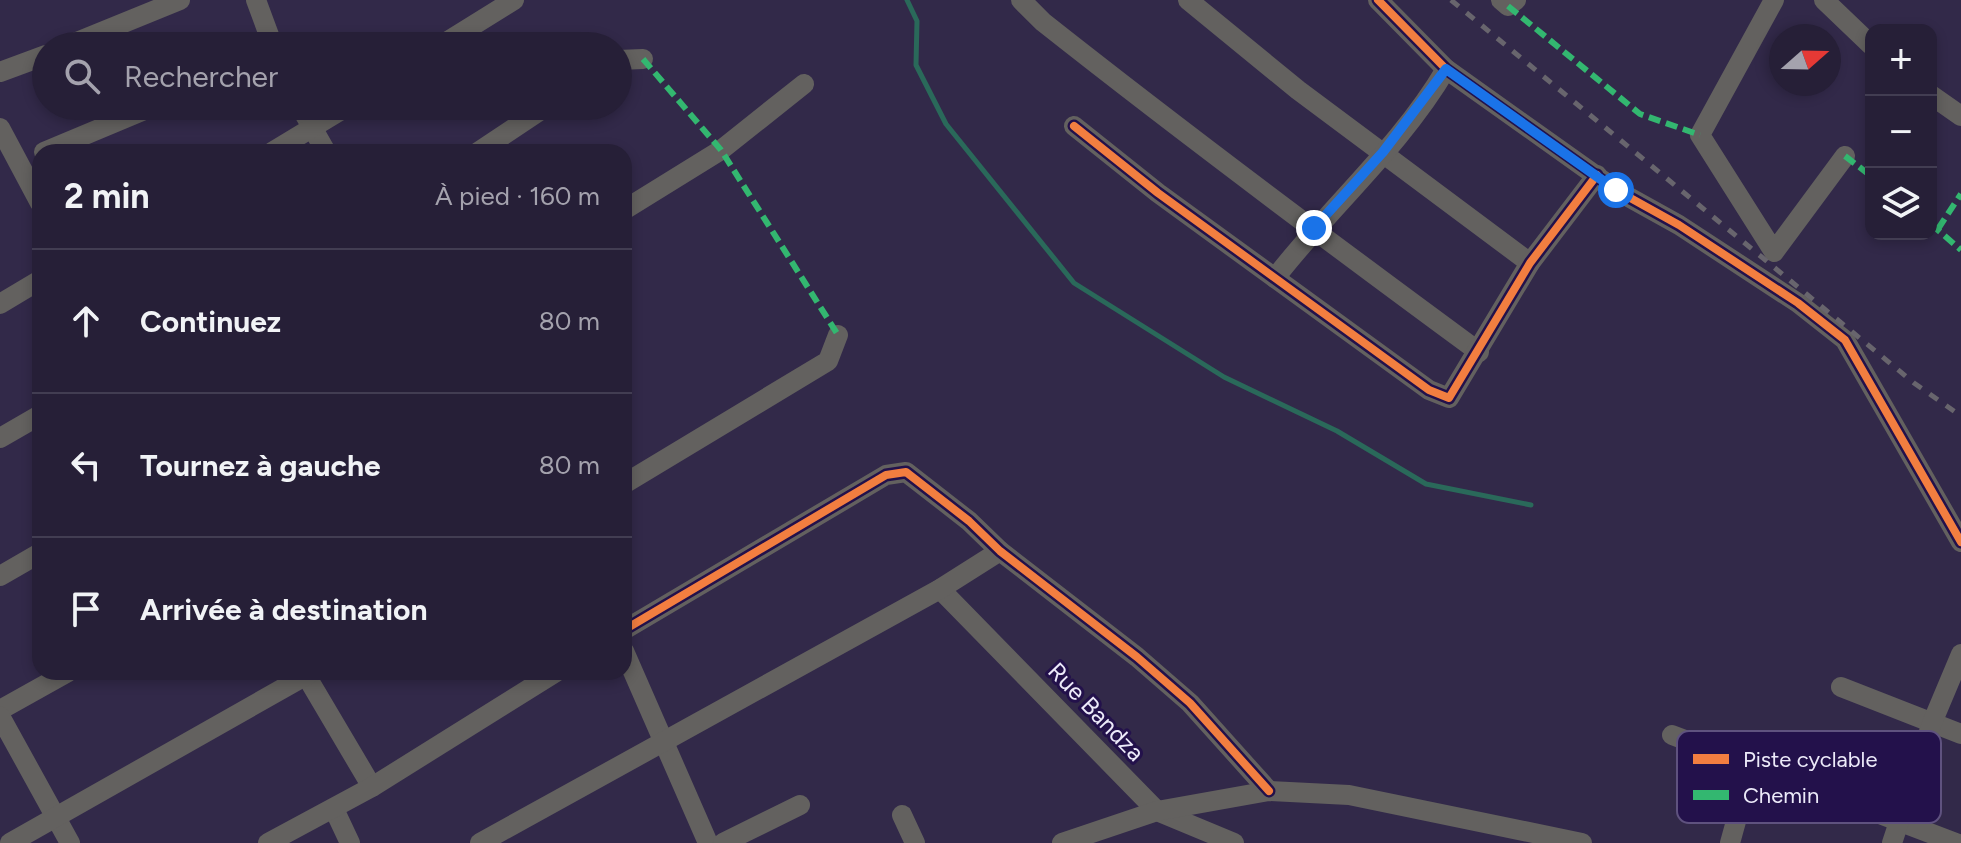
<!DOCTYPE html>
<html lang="fr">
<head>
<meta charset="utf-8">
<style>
	:root { --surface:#261f37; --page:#2e273f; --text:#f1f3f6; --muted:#a4a2ad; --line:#423d52 }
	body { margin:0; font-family:Figtree,sans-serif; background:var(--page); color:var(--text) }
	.controls { position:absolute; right:24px; top:24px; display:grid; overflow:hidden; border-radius:16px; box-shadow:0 4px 12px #0003 }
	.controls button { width:72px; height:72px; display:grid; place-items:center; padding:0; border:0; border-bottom:2px solid var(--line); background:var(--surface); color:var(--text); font:40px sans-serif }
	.compass { position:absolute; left:1769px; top:24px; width:72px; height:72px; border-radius:50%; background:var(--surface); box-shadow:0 4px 12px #0003; rotate:70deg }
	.stop { position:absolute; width:24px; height:24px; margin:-18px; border:6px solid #1a73e8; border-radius:50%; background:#fff }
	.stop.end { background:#1a73e8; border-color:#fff; box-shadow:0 2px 8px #0008 }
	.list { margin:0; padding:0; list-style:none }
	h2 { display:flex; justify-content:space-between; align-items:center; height:104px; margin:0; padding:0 32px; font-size:34px }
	h2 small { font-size:26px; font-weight:400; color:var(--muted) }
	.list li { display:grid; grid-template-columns:52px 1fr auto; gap:24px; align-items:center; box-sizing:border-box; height:144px; padding:0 32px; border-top:2px solid var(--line) }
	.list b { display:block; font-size:30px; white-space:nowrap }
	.list em { font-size:26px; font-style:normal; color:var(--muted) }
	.icon { flex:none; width:44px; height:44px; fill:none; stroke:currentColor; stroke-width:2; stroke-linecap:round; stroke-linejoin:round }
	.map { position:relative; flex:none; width:1961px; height:843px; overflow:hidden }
	.search { position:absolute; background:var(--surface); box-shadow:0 4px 12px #0003; left:32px; top:32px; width:600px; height:88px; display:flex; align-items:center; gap:20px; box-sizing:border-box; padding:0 28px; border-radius:44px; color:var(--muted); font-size:30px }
	.panel { position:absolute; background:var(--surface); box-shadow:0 4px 12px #0003; left:32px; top:144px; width:600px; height:536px; border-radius:24px }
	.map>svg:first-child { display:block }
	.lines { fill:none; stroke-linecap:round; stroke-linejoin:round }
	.stream { stroke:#2a695a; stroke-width:5 }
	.minor { stroke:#63615f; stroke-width:20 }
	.rail { stroke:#68656d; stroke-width:5; stroke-dasharray:10 10; stroke-linecap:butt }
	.quiet { stroke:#33b770; stroke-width:6; stroke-dasharray:12 6; stroke-linecap:butt }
	.cycleway-casing { stroke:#23114b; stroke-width:13 }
	.cycleway { stroke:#f27e40; stroke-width:8 }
	.route { stroke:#1a73e8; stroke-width:10 }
	.labels { text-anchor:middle; stroke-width:6; stroke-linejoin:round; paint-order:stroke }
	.street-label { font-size:24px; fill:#eceaf9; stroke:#23114b }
	.key { fill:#23114b; stroke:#5f527f; stroke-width:2 }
	.key-label { font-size:22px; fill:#eceaf9 }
</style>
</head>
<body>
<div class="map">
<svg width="1961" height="843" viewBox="0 0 1961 843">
	<rect width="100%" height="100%" fill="#322949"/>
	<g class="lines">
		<!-- stream -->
		<polyline class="stream" points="907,0 917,21 916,65 946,124 1074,283 1224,377 1337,431 1426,484 1531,505"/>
		<!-- minor -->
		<g class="minor">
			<polyline points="256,0 273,46"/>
			<path d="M 1021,0 L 1043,22 C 1186,135 1332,244 1479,352"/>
			<polyline points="1188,0 1298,90 1530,263"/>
			<polyline points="1378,0 1446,69 1616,190 1679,225 1798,303 1845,340 1961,542"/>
			<polyline points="1501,0 1508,6 1516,0"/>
			<polyline points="1774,0 1700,135 1774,252 1845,156"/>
			<polyline points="1824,0 1871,45"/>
			<polyline points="67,46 180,0"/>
			<polyline points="440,46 514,0"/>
			<polyline points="618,60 643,59"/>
			<polyline points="0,72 46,55"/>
			<polyline points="1931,95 1961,116"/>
			<polyline points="300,106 326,152"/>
			<polyline points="1074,126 1158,193 1429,390 1449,398 1530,263 1597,175"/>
			<polyline points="0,128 40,203"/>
			<polyline points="44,152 154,106"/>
			<polyline points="272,152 348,106"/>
			<polyline points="478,152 547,106"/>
			<polyline points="624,210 721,150 804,84"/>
			<path d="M 1275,278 C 1329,208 1401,146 1446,69"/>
			<polyline points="0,304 40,280"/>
			<polyline points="0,438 40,415"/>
			<polyline points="624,484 828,361 838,335"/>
			<polyline points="0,576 40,553"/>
			<polyline points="940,589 1157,811 1234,843"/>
			<polyline points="624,630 886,475 906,472 969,521 1000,551 1137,657 1190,703 1269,791"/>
			<polyline points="624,651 708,843"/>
			<polyline points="304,672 372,787"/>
			<polyline points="1841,687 1961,734"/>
			<polyline points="0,710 68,672"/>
			<polyline points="0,716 70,843"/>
			<polyline points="1672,735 1956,843"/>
			<polyline points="334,809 350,843"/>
			<polyline points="902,815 915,843"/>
			<polyline points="10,843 312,672"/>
			<polyline points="268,843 372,787 556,672"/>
			<polyline points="480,843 940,589 1000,551"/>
			<polyline points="723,843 800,805"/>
			<polyline points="1062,843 1157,811 1269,791 1349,795 1582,843"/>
			<polyline points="1730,843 1751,767"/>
			<polyline points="1892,843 1932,723 1961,654"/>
		</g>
		<!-- rail -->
		<polyline class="rail" points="1451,0 1914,383 1961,416"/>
		<!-- quiet -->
		<g class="quiet">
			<polyline points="1508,6 1640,114 1700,135"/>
			<polyline points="643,59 721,150 838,335"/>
			<polyline points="1845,156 1871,176"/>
			<polyline points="1931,224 1961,250"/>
			<polyline points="1938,229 1961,194"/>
		</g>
		<!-- cycleway casing -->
		<g class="cycleway-casing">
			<g id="cycleway">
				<polyline points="1378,0 1446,69 1616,190 1679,225 1798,303 1845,340 1961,542"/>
				<polyline points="1074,126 1158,193 1429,390 1449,398 1530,263 1597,175"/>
				<polyline points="624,630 886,475 906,472 969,521 1000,551 1137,657 1190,703 1269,791"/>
			</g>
		</g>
		<!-- cycleway -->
		<use href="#cycleway" class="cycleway"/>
	</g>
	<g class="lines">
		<!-- route -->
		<polyline class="route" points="1314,228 1383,152 1446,69 1616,190"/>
	</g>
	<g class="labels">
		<!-- street labels -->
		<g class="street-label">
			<text transform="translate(1096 712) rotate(46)" y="8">Rue Bandza</text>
		</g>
	</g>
	<!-- legend -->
	<rect x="1677" y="731" width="264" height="92" rx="12" class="key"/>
	<rect x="1693" y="754" width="36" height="10" fill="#f27e40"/>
	<rect x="1693" y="790" width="36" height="10" fill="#33b770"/>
	<g class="key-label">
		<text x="1743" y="767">Piste cyclable</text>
		<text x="1743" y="803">Chemin</text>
	</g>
</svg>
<div class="controls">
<button>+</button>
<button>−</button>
<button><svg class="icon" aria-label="layers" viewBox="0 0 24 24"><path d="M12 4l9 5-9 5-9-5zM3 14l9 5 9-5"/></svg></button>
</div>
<svg class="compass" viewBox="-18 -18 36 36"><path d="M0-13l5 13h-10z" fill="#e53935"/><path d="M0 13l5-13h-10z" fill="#a4a2ad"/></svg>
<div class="stop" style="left:1616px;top:190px"></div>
<div class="stop end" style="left:1314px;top:228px"></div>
<div class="search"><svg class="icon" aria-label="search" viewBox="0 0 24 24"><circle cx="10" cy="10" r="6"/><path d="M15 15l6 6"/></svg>Rechercher</div>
<section class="panel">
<h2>2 min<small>À pied · 160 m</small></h2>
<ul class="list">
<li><svg class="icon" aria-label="ahead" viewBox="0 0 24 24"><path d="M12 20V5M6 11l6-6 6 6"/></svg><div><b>Continuez</b></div><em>80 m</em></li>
<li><svg class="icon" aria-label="left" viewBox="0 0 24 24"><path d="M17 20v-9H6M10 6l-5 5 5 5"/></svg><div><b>Tournez à gauche</b></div><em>80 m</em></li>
<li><svg class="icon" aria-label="arrive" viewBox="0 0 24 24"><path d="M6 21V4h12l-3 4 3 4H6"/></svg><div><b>Arrivée à destination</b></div></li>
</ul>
</section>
</div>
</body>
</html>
